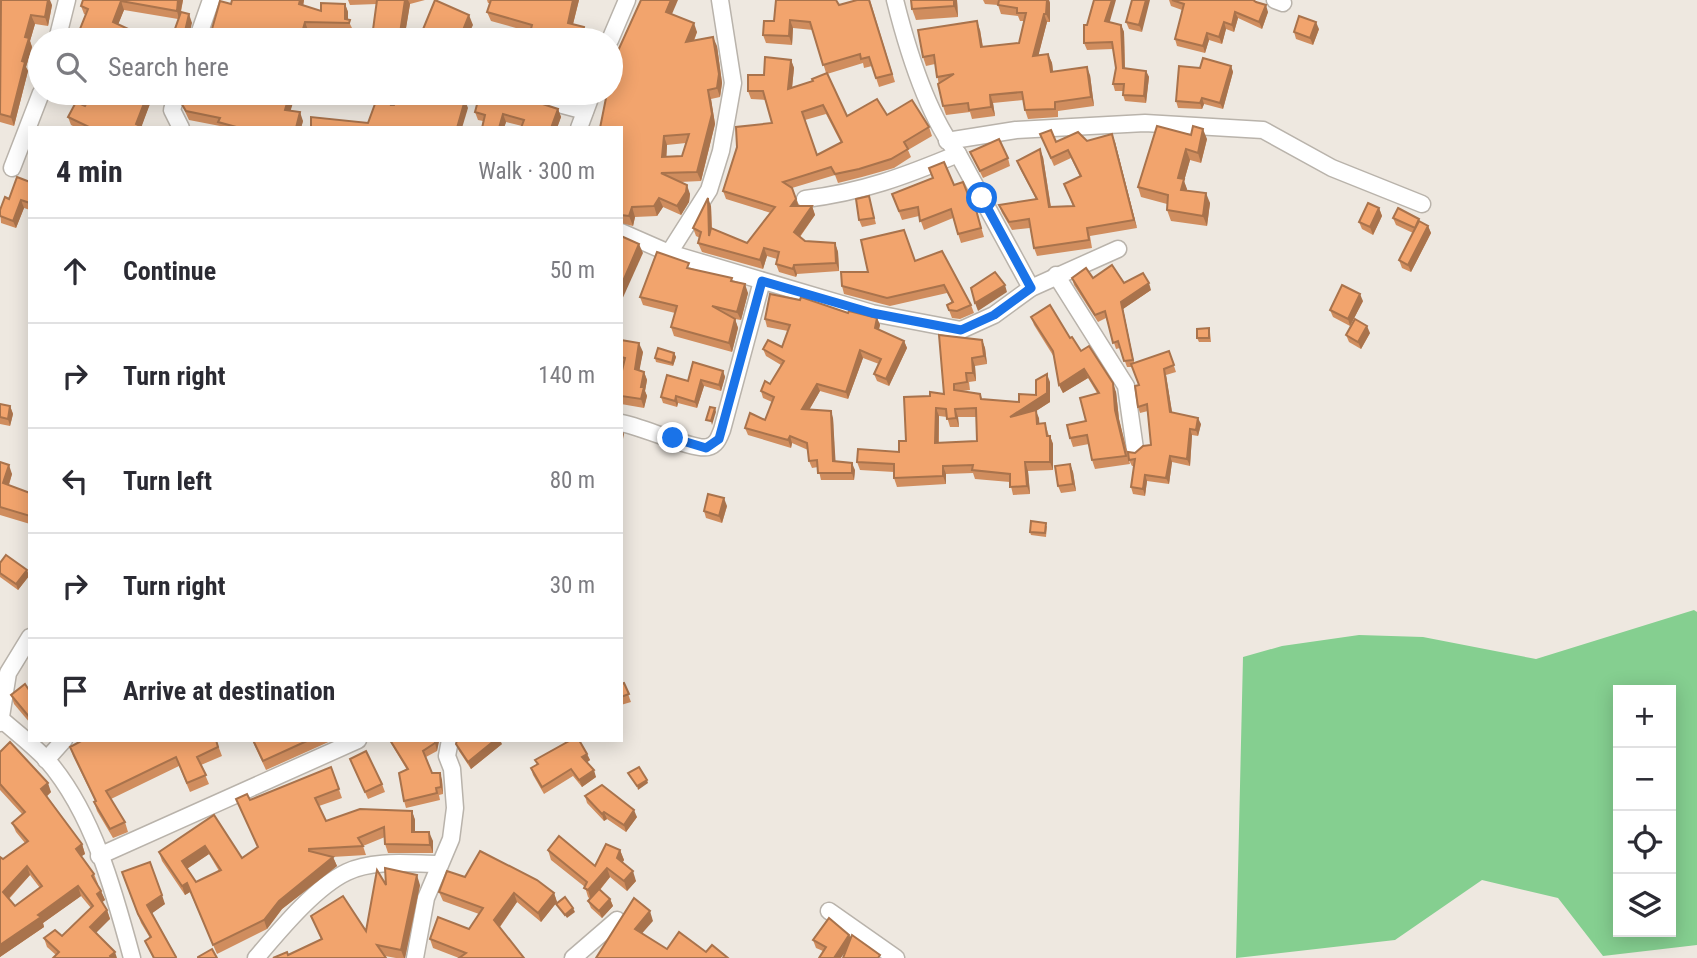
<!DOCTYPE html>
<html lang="en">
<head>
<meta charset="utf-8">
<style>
	:root { --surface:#fff; --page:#f2f2f3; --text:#2b2b33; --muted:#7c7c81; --line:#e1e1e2 }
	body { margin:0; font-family:"Roboto Condensed",sans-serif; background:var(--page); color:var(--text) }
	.controls { position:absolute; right:21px; bottom:21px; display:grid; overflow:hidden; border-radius:0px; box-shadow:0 4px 18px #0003 }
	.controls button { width:63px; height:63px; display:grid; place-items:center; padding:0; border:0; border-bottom:2px solid var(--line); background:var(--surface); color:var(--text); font:35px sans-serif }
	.stop { position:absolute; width:21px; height:21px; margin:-16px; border:5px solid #1a73e8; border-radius:50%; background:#fff }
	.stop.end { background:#1a73e8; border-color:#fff; box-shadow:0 2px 7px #0008 }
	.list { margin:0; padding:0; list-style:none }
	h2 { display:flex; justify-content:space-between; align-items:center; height:91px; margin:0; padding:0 28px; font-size:30px }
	h2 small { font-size:23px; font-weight:400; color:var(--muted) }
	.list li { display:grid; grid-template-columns:46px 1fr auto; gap:21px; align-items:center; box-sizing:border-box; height:105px; padding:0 28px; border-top:2px solid var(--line) }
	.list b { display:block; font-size:26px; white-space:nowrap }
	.list em { font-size:23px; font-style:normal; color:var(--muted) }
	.icon { flex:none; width:38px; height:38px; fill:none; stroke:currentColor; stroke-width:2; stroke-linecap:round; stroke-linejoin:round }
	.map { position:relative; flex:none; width:1697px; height:958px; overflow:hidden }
	.search { position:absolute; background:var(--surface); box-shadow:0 4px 18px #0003; left:28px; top:28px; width:595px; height:77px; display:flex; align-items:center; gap:18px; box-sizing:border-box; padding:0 24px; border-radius:38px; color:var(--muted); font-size:26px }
	.panel { position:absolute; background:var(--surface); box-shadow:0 4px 18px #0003; left:28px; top:126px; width:595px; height:616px; border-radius:0px }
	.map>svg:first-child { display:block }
	.forest { fill:#85cf90; fill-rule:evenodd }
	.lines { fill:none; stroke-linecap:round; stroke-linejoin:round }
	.street-casing { stroke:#b9b3ab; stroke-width:19 }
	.street { stroke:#fff; stroke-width:16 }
	.wall { fill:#d08d5e; fill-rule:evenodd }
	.shaded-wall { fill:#a9734c }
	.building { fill:#f2a46d; stroke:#a9734c; stroke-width:2; fill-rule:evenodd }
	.route { stroke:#1a73e8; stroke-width:9 }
</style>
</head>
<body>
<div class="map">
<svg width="1697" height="958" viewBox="0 0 1697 958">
	<rect width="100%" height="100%" fill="#eee8e0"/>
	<!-- forest -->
	<path class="forest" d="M 1694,610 L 1697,612 L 1697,945 L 1603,956 L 1558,898 L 1482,880 L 1395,940 L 1236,958 L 1243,657 L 1282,646 L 1359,635 L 1423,637 L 1536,659 ZM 1618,690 L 1671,690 L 1671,932 L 1618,932 Z"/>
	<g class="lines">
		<!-- street casing -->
		<g class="street-casing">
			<g id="street">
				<path d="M 895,0 C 907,48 927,115 958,154 L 1031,288"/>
				<polyline points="1275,0 1283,3"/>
				<polyline points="57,40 67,0"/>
				<polyline points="197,40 211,0"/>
				<polyline points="610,40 627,0"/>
				<polyline points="177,93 172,110 181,128"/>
				<polyline points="518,93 585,111"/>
				<polyline points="579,128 592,93"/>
				<polyline points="947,141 1016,130 1145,123 1263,130 1332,168 1422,204"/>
				<polyline points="12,168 41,93"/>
				<path d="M 805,199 C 863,192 905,176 958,154"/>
				<polyline points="621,232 669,253 872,313 961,330 994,315 1031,288 1118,249"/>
				<polyline points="669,253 709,190 721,151 733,83 720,0"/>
				<polyline points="1056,275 1126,386 1135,449"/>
				<path d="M 621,423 C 641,426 695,451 708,447 C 717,445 719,437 722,430 L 762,281"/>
				<path d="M 2,720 C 17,733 34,746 47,760 C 93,813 114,891 132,958"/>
				<polyline points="0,723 8,673 30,637"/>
				<polyline points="46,760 64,740"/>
				<polyline points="99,856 358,740"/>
				<polyline points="829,911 896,958"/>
				<path d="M 256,958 C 279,931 315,887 347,872 C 374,859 411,864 440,864"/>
				<polyline points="415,958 426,898 451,839 455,808 452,769 447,756 450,740"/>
				<polyline points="573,958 617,920"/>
			</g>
		</g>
		<!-- street -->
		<use href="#street" class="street"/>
	</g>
	<!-- wall -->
	<g class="wall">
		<polygon points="83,0 183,0 181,12 192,23 178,19 124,10 118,24 152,40 80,40 78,34 86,15 84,14 81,6"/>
		<polygon points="232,0 304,0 303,6 321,11 345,4 348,12 348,20 352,28 352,31 308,30 305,40 251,40 241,38 240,40 212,40 210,36 231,4"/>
		<polygon points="348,0 425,0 410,4 404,40 373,40 372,37 377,4 350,5"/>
		<polygon points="487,0 579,0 573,24 584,27 588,36 586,40 528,40 530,32 491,21 487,12 490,3 488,3"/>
		<path d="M 870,0 L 895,82 L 879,87 L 872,66 L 864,68 L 863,63 L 827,74 L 847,116 L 887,115 L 929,127 L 932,136 L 908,150 L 911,157 L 894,168 L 862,177 L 838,183 L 835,175 L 792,188 L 799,206 L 812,206 L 815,215 L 800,237 L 805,241 L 835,243 L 838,252 L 839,271 L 797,274 L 796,277 L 779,272 L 776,264 L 777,259 L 767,256 L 763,269 L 702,252 L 698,243 L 700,238 L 696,236 L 693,228 L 711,206 L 712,228 L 747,243 L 771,213 L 726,199 L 723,191 L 772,123 L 766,100 L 751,99 L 748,91 L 764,75 L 791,60 L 794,68 L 792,88 L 813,81 L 826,73 L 813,30 L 793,28 L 792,45 L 766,43 L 763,35 L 774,21 L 839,5 ZM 826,114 L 841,143 L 817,155 L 805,120 Z"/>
		<polygon points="911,0 957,0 958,17 916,20 912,9"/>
		<polygon points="983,0 1049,0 1050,3 1050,22 1047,22 1038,56 1048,54 1052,63 1053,71 1090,75 1094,106 1058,111 1058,117 1028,119 1025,110 1023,100 993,103 995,116 972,119 970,112 946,115 943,106 935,64 926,66 923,57 980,30 983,47 1019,43 1024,21 1020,21 1018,16 1001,14 998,5 985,4"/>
		<polygon points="1132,0 1142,32 1129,29 1126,22"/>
		<polygon points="1169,0 1253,0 1268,12 1262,29 1238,18 1234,32 1226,29 1222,44 1209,40 1205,53 1177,46 1175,39 1182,10 1171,6"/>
		<polygon points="0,2 52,5 48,26 35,24 30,41 32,47 26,67 28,71 14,126 0,122"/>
		<path d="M 672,14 L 697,32 L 694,41 L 717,46 L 722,83 L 720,97 L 711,99 L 715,124 L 701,181 L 680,182 L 690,194 L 689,202 L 681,215 L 663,207 L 657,216 L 635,217 L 633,226 L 621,223 L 621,128 ZM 686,143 L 682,156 L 666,157 L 667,145 Z"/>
		<polygon points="1110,22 1121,25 1124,32 1125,69 1146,71 1149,77 1146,103 1125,101 1123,95 1123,91 1115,91 1113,84 1116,68 1113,49 1087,50 1084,43 1087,25"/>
		<polygon points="1319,29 1313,45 1296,39 1294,32"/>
		<polygon points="1231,66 1233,72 1223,109 1204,104 1202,109 1178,108 1176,101 1200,68"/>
		<polygon points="92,93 154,93 141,127 144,128 77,128 71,125 68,117 85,106"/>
		<polygon points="261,93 296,93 290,111 303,121 301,128 221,128 220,126 189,120 180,101 259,101"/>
		<polygon points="323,93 336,93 334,98 325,96"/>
		<polygon points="566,93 581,93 577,98 567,95"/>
		<polygon points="558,109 561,117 557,128 521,128 522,126 506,122 504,128 482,128 483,121 478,120 475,112"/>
		<polygon points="1157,126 1207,139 1201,163 1190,160 1184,181 1187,190 1210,203 1207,226 1171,221 1167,210 1167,204 1141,197 1138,187"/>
		<polygon points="1040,134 1056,142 1087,141 1115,142 1137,228 1090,236 1092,248 1037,256 1034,248 1030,228 1012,230 1002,213 999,205 1036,199 1020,169 1017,161 1043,157 1051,207 1073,206 1064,184 1080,177 1071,158 1054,166"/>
		<polygon points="970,152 1008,158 1010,166 983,178"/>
		<polygon points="30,182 30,210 24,208 16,228 1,223 0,210 9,199"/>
		<polygon points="954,185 973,207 975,206 984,237 961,243 953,218 924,230 919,216 902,220 892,194"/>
		<polygon points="869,196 876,224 862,227 859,220"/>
		<polygon points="1379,208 1382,216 1373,235 1362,229 1359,222"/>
		<polygon points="1393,218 1420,222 1428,226 1431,233 1411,272 1402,268 1399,260 1413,233 1396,225"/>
		<polygon points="915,261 971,305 974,313 960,319 952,318 947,305 952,303 947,293 890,306 844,294 842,286 868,272"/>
		<polygon points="692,269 733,281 748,293 741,320 735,319 738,328 732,352 674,336 671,327 675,313 643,305 640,297"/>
		<polygon points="1072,278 1093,278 1124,283 1151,290 1123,309 1134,363 1169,351 1176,372 1166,375 1172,412 1201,424 1198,436 1192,435 1190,466 1172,462 1169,484 1147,481 1145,496 1133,494 1131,487 1134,466 1132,466 1129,460 1135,453 1151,445 1148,411 1140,413 1138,407 1139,385 1132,367 1127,367 1120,348 1116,349 1106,318 1098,322 1074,285"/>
		<polygon points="1363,301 1350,326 1333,317 1330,310"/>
		<polygon points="848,313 877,318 880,325 879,330 904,341 907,348 889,386 877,381 874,374 879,364 863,358 848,399 820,391 809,410 833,418 835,462 855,470 854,480 821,480 818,467 812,468 809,461 808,450 792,443 791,448 748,435 745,428 765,420 772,402 763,398 761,391 770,384 781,365 766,356 763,349 782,347 788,331 767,327 765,319"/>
		<polygon points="1031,317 1070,338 1116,392 1119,419 1130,464 1095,469 1092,460 1089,444 1073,447 1070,438 1086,421 1097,393 1088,378 1063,393 1059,385 1054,357 1034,325"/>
		<polygon points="1210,332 1211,342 1199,342 1197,338"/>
		<polygon points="1370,333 1361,349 1349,342 1346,335"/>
		<polygon points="621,340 643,352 639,370 644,372 647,380 645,391 647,396 644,408 621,404 621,375 623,366 621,366"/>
		<path d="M 982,340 L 985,348 L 987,364 L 975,366 L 976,381 L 969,382 L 970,390 L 962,391 L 980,394 L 982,399 L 1019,402 L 1036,395 L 1050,382 L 1050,402 L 1036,411 L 1039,423 L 1045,423 L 1049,436 L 1050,436 L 1053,444 L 1053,470 L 1028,471 L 1030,494 L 1013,495 L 1010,482 L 975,479 L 973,473 L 946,474 L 946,484 L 897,487 L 894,478 L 894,472 L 860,470 L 857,462 L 899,452 L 906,441 L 930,396 L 944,394 ZM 939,416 L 947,417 L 950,427 L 959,427 L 958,417 L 976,417 L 977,441 L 939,443 Z"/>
		<polygon points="674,353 676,357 673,366 656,362 655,358"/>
		<polygon points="723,371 725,377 721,391 704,386 697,408 678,403 677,407 663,403 661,397 688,381"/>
		<polygon points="0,404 10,406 13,414 10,426 0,424"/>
		<polygon points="0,462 12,474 9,485 30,493 30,524 0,515"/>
		<polygon points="1070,464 1073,472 1076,491 1061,493 1058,486"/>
		<polygon points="727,506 722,523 706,518 704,511"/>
		<polygon points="1047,526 1046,537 1031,535 1030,532"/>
		<polygon points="0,563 27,570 29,576 18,590 0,577"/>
		<polygon points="624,683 631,702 621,705 621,684"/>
		<polygon points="30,689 30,723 14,704 11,695"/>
		<polygon points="216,740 222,756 201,765 209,784 190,792 179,766 111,799 125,822 128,832 113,838 97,811 94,802 95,801 73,756 70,747"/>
		<polygon points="252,740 333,740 266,770"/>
		<polygon points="389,740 438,740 437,751 426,757 432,773 442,780 443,794 439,795 440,800 406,808 404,801 407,770"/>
		<polygon points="456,744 502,744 471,769 459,751"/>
		<path d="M 0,752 L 51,792 L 47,796 L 82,844 L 85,854 L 81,856 L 94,874 L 98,884 L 97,884 L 101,891 L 105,900 L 102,902 L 107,910 L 110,919 L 56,955 L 47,947 L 44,938 L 62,936 L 91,908 L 81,896 L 43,923 L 44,927 L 0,957 L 0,857 L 3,859 L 25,843 L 16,832 L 12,823 L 22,814 L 0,790 ZM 30,875 L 40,888 L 15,906 L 9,899 Z"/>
		<polygon points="587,754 590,760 587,762 596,777 582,787 573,776 544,794 533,775 531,768 537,765 535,760"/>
		<polygon points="350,759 382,784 385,792 368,799"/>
		<path d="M 331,767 L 342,798 L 319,806 L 326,821 L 412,811 L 415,820 L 415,832 L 433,841 L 433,853 L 388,853 L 385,844 L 385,837 L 363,846 L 366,855 L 332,857 L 333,857 L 337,866 L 282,909 L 267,929 L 217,954 L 190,892 L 185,895 L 162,861 L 159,852 L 214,815 L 242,858 L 258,847 L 236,799 L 250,800 ZM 209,854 L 219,871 L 196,882 L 187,869 Z"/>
		<polygon points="585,796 637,817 626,832 607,819 604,821 587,803"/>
		<polygon points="548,850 595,866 620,850 624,860 622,863 636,881 627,891 610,877 600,890 610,899 613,906 602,918 591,908 588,901 590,899 588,897 585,887 551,860"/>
		<polygon points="122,872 165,904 152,913 177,958 153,958 145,941 150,938 141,923"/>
		<polygon points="465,877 554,893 557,902 541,922 517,902 500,927 459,958 433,948 430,939 469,929 479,914 443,901 439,892"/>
		<polygon points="386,885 420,885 405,958 396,958 385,956 288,955 321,939 311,916 366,931"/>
		<polygon points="849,935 851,938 846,951 823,951 816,948 813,940"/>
	</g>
	<!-- shaded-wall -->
	<g class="shaded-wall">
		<polygon points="46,0 50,0 52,5 48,26 45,17"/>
		<polygon points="178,0 183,0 179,19 177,11"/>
		<polygon points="300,0 304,0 302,12 299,4"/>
		<polygon points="405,0 408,0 410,4 404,40 399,40"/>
		<polygon points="573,0 579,0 571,32 568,23"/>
		<polygon points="671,0 678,0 669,21 666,12"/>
		<polygon points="954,0 957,0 958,17 954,6"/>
		<polygon points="1047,0 1049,0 1050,3 1050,22 1046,14"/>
		<polygon points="1112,0 1116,0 1108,28 1105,21"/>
		<polygon points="1146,0 1150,0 1142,32 1139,25"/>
		<polygon points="121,1 124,10 116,30 113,22"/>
		<polygon points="345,4 348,12 348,23 345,19"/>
		<polygon points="1266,5 1268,12 1262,29 1259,22"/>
		<polygon points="1235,12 1238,18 1234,32 1232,25"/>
		<polygon points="189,14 192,23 188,40 183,40"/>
		<polygon points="1044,14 1047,22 1036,65 1033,56"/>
		<polygon points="31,15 35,24 30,41 32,47 26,67 28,71 14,126 11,117 22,61 25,37"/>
		<polygon points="469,15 473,25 466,40 459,40"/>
		<polygon points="790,20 793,28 792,45 789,36"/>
		<polygon points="977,21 980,30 984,55 981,47"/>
		<polygon points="305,22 308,30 305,40 300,40"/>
		<polygon points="1224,22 1226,29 1222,44 1219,37"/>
		<polygon points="1316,22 1319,29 1313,45 1310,38"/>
		<polygon points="694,23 697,32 689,52 686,42"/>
		<polygon points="1121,25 1124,32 1125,75 1123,68"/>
		<polygon points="584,27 588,36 586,40 581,40"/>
		<polygon points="238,30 241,38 240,40 235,40"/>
		<polygon points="1207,33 1209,40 1205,53 1203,46"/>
		<polygon points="713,37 717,46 722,83 720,97 717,88"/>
		<polygon points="1048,54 1052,63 1054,80 1051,72"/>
		<polygon points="791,60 794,68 791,97 788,89"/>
		<polygon points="1231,66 1233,72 1223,109 1220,103"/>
		<polygon points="1087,67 1090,75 1094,106 1091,97"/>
		<polygon points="1146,71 1149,77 1146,103 1144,96"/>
		<polygon points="708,90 711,99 715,124 701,181 697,172"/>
		<polygon points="148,93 154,93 141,128 136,124"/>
		<polygon points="290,93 296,93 288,119 285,110"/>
		<polygon points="393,93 397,93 394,113 391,105"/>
		<polygon points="990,95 993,103 995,116 991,107"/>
		<polygon points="1202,98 1204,104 1202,109 1200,103"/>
		<polygon points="465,100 468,108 462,128 457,128"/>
		<polygon points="558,109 561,117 557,128 551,128"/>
		<polygon points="300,112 303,121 301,128 296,128"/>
		<polygon points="503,114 506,122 504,128 499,128"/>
		<polygon points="1203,129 1207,139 1201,163 1198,153"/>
		<polygon points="1112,134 1115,142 1137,228 1134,220"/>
		<polygon points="664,136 667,145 666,166 662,157"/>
		<polygon points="1040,149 1043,157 1052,215 1049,207"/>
		<polygon points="1186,149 1190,160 1184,181 1187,189 1185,200 1178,178"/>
		<polygon points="687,185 690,194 689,202 681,215 677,206"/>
		<polygon points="1206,193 1210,203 1207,226 1203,216"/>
		<polygon points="659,198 663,207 657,216 654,206"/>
		<polygon points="708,198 711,206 712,244 709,236"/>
		<polygon points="796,199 799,207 791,206"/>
		<polygon points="21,200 24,208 16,228 13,221"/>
		<polygon points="812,206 815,215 797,240 794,232"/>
		<polygon points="632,207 635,217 633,226 629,216"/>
		<polygon points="1379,208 1382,216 1373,235 1370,227"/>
		<polygon points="1428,226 1431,233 1411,272 1408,265"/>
		<polygon points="835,243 838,252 839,271 836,263"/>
		<polygon points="639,244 643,253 621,302 621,286"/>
		<polygon points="764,248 767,256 763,269 760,260"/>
		<polygon points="794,265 797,274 796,277 793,269"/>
		<polygon points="1149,283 1151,290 1123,309 1135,367 1133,360 1121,302"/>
		<polygon points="745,284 748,293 741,320 737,312"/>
		<polygon points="1005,285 1007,292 978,311 975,303"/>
		<polygon points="1360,294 1363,301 1350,326 1348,319"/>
		<polygon points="877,318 880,325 877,335 875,328"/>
		<polygon points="735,319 738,328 732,352 729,343"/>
		<polygon points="1367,326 1370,333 1361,349 1358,342"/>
		<polygon points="982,340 985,348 987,364 984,356"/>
		<polygon points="904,341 907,348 889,386 886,379"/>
		<polygon points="639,343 643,352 638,378 635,369"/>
		<polygon points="860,350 863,358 848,399 846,392"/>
		<polygon points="674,353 676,357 673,366 672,363"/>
		<polygon points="972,358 975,366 976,381 973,373"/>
		<polygon points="1084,369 1088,378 1063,393 1059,385"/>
		<polygon points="1164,369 1166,375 1173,418 1170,412"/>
		<polygon points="723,371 725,377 721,391 719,385"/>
		<polygon points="644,372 647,380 645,391 647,396 644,408 641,399 641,387"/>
		<polygon points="1047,374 1050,382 1050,402 1036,411 1039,418 1040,432 1010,417 1047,393"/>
		<polygon points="701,380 704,386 697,408 695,402"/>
		<polygon points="1113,383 1116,392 1119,419 1130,464 1115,410"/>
		<polygon points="817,384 820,391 805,417 802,409"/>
		<polygon points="676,396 678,403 677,407 675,401"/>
		<polygon points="10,406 13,414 10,426 8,419"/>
		<polygon points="715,408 716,412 712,425 711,421"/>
		<polygon points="936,408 939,416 938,451 935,443"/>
		<polygon points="955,409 958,417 959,427 956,418"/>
		<polygon points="831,411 833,418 836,469 833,461"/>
		<polygon points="1198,418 1201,424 1198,436 1196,430"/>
		<polygon points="621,427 624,434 623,439 621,435"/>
		<polygon points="1190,429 1192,435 1190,466 1187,459"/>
		<polygon points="790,436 792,443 791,448 788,440"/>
		<polygon points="1050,436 1053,444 1053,470 1050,462"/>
		<polygon points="1170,456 1172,462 1169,484 1166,478"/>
		<polygon points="1025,462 1028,471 1030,494 1027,486"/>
		<polygon points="852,463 855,470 854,480 852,473"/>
		<polygon points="1070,464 1073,472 1076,491 1073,484"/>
		<polygon points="9,465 12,474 6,493 3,483"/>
		<polygon points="943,466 946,474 946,484 943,476"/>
		<polygon points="1145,475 1147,481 1145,496 1143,489"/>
		<polygon points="724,498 727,506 722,523 719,516"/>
		<polygon points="27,570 29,576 18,590 16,584"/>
		<polygon points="435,740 438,740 439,742 437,751 435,743"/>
		<polygon points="495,740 500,740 502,744 471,769 468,762"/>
		<polygon points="587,754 590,760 585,764 582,757"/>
		<polygon points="594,770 596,777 582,787 579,780"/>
		<polygon points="440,773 442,780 443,794 441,787"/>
		<polygon points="647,780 648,783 638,790 637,786"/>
		<polygon points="48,783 51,792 45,798 41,789"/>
		<polygon points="634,810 637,817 626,832 624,825"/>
		<polygon points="412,811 415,820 415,841 412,832"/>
		<polygon points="604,812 607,819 604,821 602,814"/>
		<polygon points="429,832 433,841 433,853 430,845"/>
		<polygon points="82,844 85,854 79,858 76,849"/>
		<polygon points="205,846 209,854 185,870 182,861"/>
		<polygon points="620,850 624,860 620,867 617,858"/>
		<polygon points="333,857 337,866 282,909 267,929 264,920 279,901"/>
		<polygon points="27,866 30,875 6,901 3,892"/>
		<polygon points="607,868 610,877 591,900 588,890"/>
		<polygon points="633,871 636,881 627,891 624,881"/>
		<polygon points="417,875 420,885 405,958 404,958 401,950"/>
		<polygon points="187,883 190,892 185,895 182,886"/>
		<polygon points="78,886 81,896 43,923 44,927 0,957 0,945 38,915"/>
		<polygon points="101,891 105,900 101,903 97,894"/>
		<polygon points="514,893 517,902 498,929 494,920"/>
		<polygon points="554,893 557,902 541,922 538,913"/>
		<polygon points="162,895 165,904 151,914 147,905"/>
		<polygon points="610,899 613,906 602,918 599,911"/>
		<polygon points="573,908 575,912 567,918 565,915"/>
		<polygon points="107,910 110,919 93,936 90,927"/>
		<polygon points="650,911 653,921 638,938 635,929"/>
		<polygon points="849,935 852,942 841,958 834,958"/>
		<polygon points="115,952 117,958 111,958 110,956"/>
	</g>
	<!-- building -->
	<g class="building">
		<polygon points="1,0 48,0 45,17 31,15 25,37 29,38 22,61 25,62 11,117 0,114"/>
		<polygon points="83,0 178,0 177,11 121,1 113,22 152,40 92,40 78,34 88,9 81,6"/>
		<polygon points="232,0 300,0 299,4 321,11 321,3 345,4 345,19 350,20 349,23 305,22 300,40 276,32 274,38 238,30 235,40 226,40 210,36 220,1 231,4"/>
		<polygon points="377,0 405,0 399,40 372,37"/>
		<polygon points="435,0 469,15 459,40 419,39"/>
		<polygon points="491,0 573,0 568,23 584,27 581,40 528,40 532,25 487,12"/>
		<path d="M 641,0 L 671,0 L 666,12 L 694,23 L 686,42 L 713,37 L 719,74 L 717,88 L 708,90 L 712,114 L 697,172 L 661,173 L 687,185 L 686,192 L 677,206 L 659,198 L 654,206 L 632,207 L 629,216 L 621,215 L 621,128 L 600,128 L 607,93 L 611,93 L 611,73 L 612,64 ZM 689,134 L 682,156 L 662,157 L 664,136 Z"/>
		<polygon points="776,0 836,0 839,5 857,0 869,0 892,74 876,78 869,57 861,59 860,54 823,65 810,22 790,20 789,36 763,35 764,21 774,21"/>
		<polygon points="911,0 954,0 954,6 912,9"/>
		<polygon points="999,0 1047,0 1046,14 1044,14 1033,56 1048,54 1051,72 1087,67 1091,97 1055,102 1055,109 1025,110 1022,92 990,95 991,107 969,110 968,103 943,106 938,84 954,74 937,77 934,55 923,57 918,30 977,21 981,47 1019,43 1026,13 1017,13 1017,8 998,5"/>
		<polygon points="1094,0 1112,0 1105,21 1121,25 1123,68 1146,71 1144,96 1123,95 1124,84 1113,84 1116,68 1112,42 1084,43 1084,25 1087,25"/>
		<polygon points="1132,0 1146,0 1139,25 1126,22"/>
		<polygon points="1172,0 1253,0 1256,2 1266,5 1259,22 1235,12 1232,25 1224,22 1219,37 1207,33 1203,46 1175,39 1184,4"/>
		<polygon points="181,12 189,14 183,40 171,40"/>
		<polygon points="1299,16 1316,22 1310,38 1294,32"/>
		<path d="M 765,57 L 791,60 L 788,89 L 813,81 L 812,79 L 827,73 L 847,116 L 877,99 L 887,115 L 912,100 L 929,127 L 904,142 L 908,149 L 891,159 L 859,169 L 835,174 L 831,167 L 783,182 L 792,188 L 796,199 L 791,206 L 812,206 L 794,232 L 805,241 L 835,243 L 836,263 L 794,265 L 793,269 L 776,264 L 779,252 L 764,248 L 760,260 L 698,243 L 701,232 L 693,228 L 708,198 L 709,236 L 711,228 L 747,243 L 775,207 L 723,191 L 737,147 L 736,127 L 772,123 L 763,91 L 748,91 L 748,75 L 764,75 ZM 823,105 L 842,142 L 817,155 L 802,112 Z"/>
		<polygon points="1203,58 1231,66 1220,103 1202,98 1200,103 1176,101 1179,66 1200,68"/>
		<polygon points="92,93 148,93 136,124 144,128 91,128 68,117 76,102 85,106"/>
		<polygon points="181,93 229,93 259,101 261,93 290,93 285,110 300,112 296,128 240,128 218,122 220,118 186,111 180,101"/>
		<polygon points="379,93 393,93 391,105 394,105 399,93 442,93 465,100 457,128 311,128 311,117 368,123"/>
		<polygon points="480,93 509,93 558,109 551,128 521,128 524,120 503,114 499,128 482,128 485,115 475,112"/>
		<polygon points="1157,126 1191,135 1193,126 1203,129 1198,153 1186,149 1178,178 1184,179 1181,190 1206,193 1203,216 1167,210 1168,195 1138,187"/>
		<polygon points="1051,130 1056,142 1078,132 1087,141 1112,134 1134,220 1087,228 1089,240 1034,248 1029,219 1009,222 999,205 1037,199 1017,161 1040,149 1049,207 1074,206 1064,184 1081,176 1068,150 1051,158 1040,134"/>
		<polygon points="999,139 1008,158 980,171 970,152"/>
		<polygon points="944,162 954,185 963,182 973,207 975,206 981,228 958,234 951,209 920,221 918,207 899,211 892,194 933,178 929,168"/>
		<polygon points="17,177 30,182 30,203 21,200 13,221 0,216 0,210 5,197 9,199"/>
		<polygon points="869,196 874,218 859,220 856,199"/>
		<polygon points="1368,203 1379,208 1370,227 1359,222"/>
		<polygon points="1398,208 1419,219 1415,228 1393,218"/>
		<polygon points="1419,221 1428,226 1408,265 1399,260"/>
		<polygon points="904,230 915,261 942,251 971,305 957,311 949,310 947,305 953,302 944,285 887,298 842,286 841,272 868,272 861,240"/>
		<polygon points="621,236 639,244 621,286"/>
		<polygon points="657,252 689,263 687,268 732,278 731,281 745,284 737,312 712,306 735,319 729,343 671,327 677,306 640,297"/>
		<polygon points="1112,265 1124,283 1143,273 1149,283 1121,302 1133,360 1124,361 1118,341 1113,343 1105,311 1095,315 1072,278 1086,268 1093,278"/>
		<polygon points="995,272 1005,285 975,303 971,288"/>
		<polygon points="1342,285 1360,294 1348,319 1330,310"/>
		<polygon points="770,294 800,300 801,297 848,313 849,311 877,318 875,328 904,341 886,379 874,374 881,359 860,350 846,392 817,384 802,409 831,411 833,461 852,463 852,473 818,473 817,460 809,461 807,443 790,436 788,440 745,428 750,413 765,420 774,397 761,391 765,381 770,384 784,361 763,349 768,340 782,347 790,325 765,319"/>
		<polygon points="1050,305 1070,338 1072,337 1081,351 1089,346 1113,383 1115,410 1126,456 1092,460 1087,435 1070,438 1067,425 1086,421 1080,398 1099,393 1084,369 1059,385 1053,351 1031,317"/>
		<polygon points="1355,319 1367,326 1358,342 1346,335"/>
		<polygon points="1209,328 1209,338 1197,338 1197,329"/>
		<path d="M 939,335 L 982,340 L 984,356 L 972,358 L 973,373 L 966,373 L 967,382 L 954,384 L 954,390 L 980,394 L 981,399 L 1019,402 L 1019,394 L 1036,395 L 1036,380 L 1047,374 L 1047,393 L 1010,417 L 1036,410 L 1037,424 L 1045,423 L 1047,436 L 1050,436 L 1050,462 L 1025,462 L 1027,486 L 1010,487 L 1010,474 L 972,470 L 973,465 L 943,466 L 943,476 L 894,478 L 894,464 L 857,462 L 858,449 L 899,452 L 899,441 L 906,441 L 904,397 L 930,396 L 930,392 L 944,394 ZM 936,408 L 946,409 L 947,419 L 956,418 L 955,409 L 976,408 L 977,441 L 935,443 Z"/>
		<polygon points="621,340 639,343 635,369 644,372 641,387 644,387 641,399 621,396 621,375 625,358 621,357"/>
		<polygon points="658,348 674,353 672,363 655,358"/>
		<polygon points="1169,351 1174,365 1164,369 1170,412 1198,418 1196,430 1190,429 1187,459 1170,456 1166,478 1145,475 1143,489 1131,487 1135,459 1129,460 1128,452 1135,453 1143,446 1151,445 1147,404 1138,407 1135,386 1139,385 1131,364"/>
		<polygon points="693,362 723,371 719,385 701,380 695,402 676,396 675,401 661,397 667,375 688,381"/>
		<polygon points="0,404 10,406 8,419 0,417"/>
		<polygon points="710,407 715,408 711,421 706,420"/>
		<polygon points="0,462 9,465 3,483 30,493 30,516 0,507"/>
		<polygon points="1070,464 1073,484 1058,486 1055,466"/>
		<polygon points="708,494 724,498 719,516 704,511"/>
		<polygon points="1031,521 1046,523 1045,533 1030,532"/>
		<polygon points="6,555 27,570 16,584 0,573 0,563"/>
		<polygon points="624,683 629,694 621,697 621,684"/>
		<polygon points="25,684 29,690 30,689 30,718 11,695"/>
		<polygon points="83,740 216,740 218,747 197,757 206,775 187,783 176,757 106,791 125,822 110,829 94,802 96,801 70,747"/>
		<polygon points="253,740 309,740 263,761"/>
		<polygon points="390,740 435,740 435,743 423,751 432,773 440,773 441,787 436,788 437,793 404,801 399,773 408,769"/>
		<polygon points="457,740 495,740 468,762 456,744"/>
		<polygon points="571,740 579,740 587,754 582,757 594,770 579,780 571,769 542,787 531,768 538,764 535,760"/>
		<path d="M 10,742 L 48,783 L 41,789 L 82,844 L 76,849 L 94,874 L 92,876 L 101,891 L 97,894 L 107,910 L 90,927 L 115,952 L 110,956 L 111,958 L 53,958 L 59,952 L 44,938 L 55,930 L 62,936 L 93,906 L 78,886 L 38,915 L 41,917 L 0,945 L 0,857 L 3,859 L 28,841 L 12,823 L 25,812 L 0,784 L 0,752 ZM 27,866 L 42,886 L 15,906 L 3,892 Z"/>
		<polygon points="366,751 382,784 365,792 350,759"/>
		<path d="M 331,767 L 339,789 L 315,798 L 326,821 L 360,809 L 412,811 L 412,832 L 429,832 L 430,845 L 385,844 L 384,827 L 358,838 L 363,846 L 309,849 L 309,851 L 333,857 L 279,901 L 264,920 L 213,945 L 187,883 L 182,886 L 159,852 L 214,815 L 242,858 L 258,847 L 236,799 L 247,794 L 250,800 ZM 205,846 L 221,870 L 196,882 L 182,861 Z"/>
		<polygon points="639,767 647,780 637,786 628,773"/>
		<polygon points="602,785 634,810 624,825 604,812 602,814 585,796"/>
		<polygon points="559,836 595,866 606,844 620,850 617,858 633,871 624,881 607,868 588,890 584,888 587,882 548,850"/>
		<polygon points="480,851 537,880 554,893 538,913 514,893 494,920 524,958 459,958 466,953 430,939 438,917 469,929 483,908 439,892 447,871 465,877"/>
		<polygon points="150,862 162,895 147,905 176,957 175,958 154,958 145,941 151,937 138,914 122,872"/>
		<polygon points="385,868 417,875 401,950 377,945 386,958 273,958 287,952 288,955 322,939 311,916 343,896 366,931 377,870 386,885"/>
		<polygon points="599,889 610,899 599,911 588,901"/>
		<polygon points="565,897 573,908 565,915 556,904"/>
		<polygon points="634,898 650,911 635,929 667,949 679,932 706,952 712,945 728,958 596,958"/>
		<polygon points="829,918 849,935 834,958 819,958 826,947 813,940"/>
		<polygon points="852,935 880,955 878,958 843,958"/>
		<polygon points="212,949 217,958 198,958 198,957"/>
	</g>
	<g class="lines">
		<!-- route -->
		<polyline class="route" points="673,438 706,448 719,439 762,281 872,313 961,330 994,315 1031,288 982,198"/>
	</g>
</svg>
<div class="controls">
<button>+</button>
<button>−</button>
<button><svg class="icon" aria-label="locate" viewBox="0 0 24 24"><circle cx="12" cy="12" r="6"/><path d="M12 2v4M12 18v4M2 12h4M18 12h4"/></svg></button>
<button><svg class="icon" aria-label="layers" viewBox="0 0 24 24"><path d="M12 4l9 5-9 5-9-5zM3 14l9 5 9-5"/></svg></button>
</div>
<div class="stop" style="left:982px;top:198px"></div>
<div class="stop end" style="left:673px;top:438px"></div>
<div class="search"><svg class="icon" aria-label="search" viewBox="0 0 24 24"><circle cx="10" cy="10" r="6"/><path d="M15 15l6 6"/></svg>Search here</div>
<section class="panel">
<h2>4 min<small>Walk · 300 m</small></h2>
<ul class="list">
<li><svg class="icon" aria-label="ahead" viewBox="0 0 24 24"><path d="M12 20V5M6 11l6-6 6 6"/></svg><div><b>Continue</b></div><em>50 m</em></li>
<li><svg class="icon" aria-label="right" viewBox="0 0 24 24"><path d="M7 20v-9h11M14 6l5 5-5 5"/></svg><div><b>Turn right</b></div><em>140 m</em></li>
<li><svg class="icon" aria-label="left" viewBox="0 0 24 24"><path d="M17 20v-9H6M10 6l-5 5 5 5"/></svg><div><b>Turn left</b></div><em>80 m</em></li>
<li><svg class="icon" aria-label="right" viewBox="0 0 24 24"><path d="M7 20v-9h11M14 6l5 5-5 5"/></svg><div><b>Turn right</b></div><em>30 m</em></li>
<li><svg class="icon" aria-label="arrive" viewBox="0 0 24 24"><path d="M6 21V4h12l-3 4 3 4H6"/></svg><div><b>Arrive at destination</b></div></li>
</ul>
</section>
</div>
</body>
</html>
